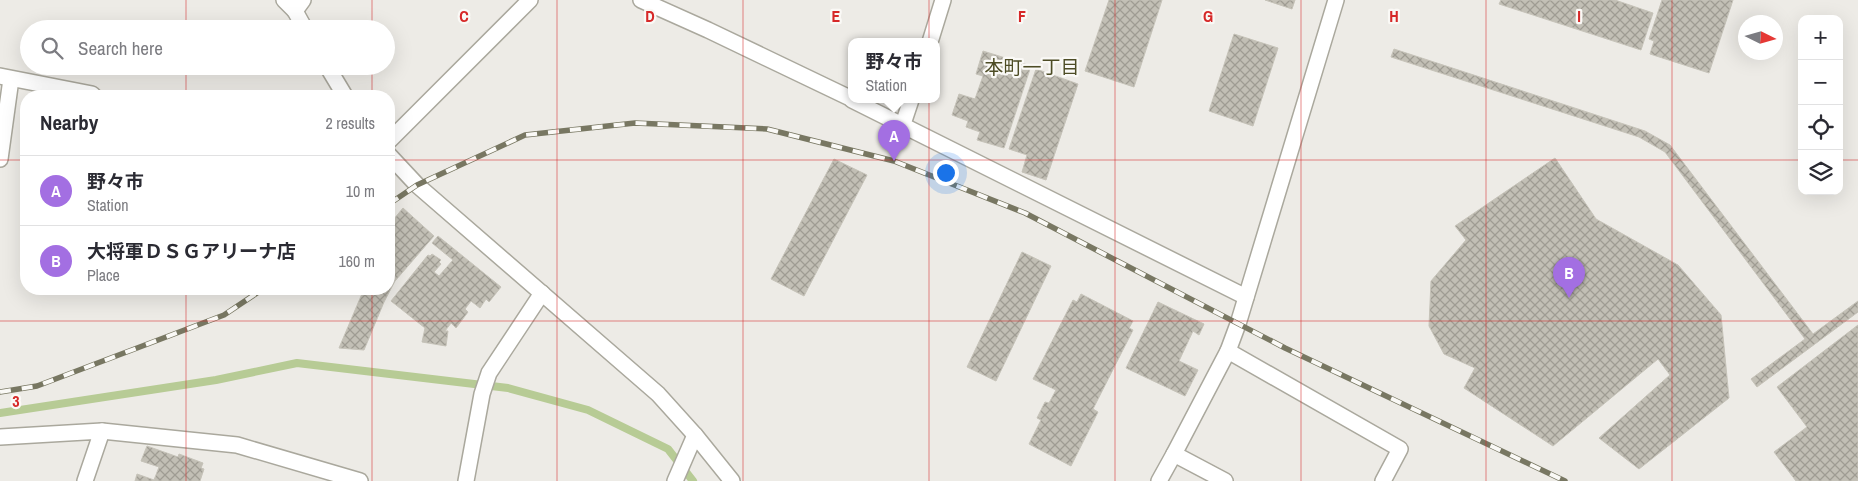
<!DOCTYPE html>
<html lang="en">
<head>
<meta charset="utf-8">
<style>
	:root { --surface:#fff; --page:#f7f7f7; --text:#2b2b33; --muted:#7c7c81; --line:#e1e1e2; --accent:#a36fe2 }
	body { margin:0; font-family:"Archivo Narrow","Noto Sans JP",sans-serif; background:var(--page); color:var(--text) }
	.controls { position:absolute; right:15px; top:15px; display:grid; overflow:hidden; border-radius:10px; box-shadow:0 5px 20px #0002 }
	.controls button { width:45px; height:45px; display:grid; place-items:center; padding:0; border:0; border-bottom:1px solid var(--line); background:var(--surface); color:var(--text); font:25px sans-serif }
	.compass { position:absolute; left:1738px; top:15px; width:45px; height:45px; border-radius:50%; background:var(--surface); box-shadow:0 5px 20px #0002; rotate:95deg }
	.you { position:absolute; left:945px; top:172px; width:18px; height:18px; margin:-12px; border:4px solid #fff; border-radius:50%; background:#1a73e8; box-shadow:0 0 0 8px #1a73e833 }
	.badge { display:grid; place-items:center; width:32px; height:32px; border-radius:50%; background:var(--accent); color:#fff; font-size:16px; font-weight:700 }
	.pin { position:absolute; translate:-50% -41px; filter:drop-shadow(0 1px 2px #0008) }
	.pin::after { content:''; position:absolute; top:26px; width:18px; height:15px; background:inherit; clip-path:polygon(0 0,100% 0,50% 100%) }
	.popup { position:absolute; left:848px; top:38px; width:92px; height:65px; box-sizing:border-box; display:grid; place-content:center; border-radius:10px; background:var(--surface); filter:drop-shadow(0 1px 4px #0005); font-size:16px; white-space:nowrap; color:var(--muted) }
	.popup b { font-size:19px; color:var(--text) }
	.popup::after { content:''; position:absolute; left:50%; top:100%; margin-left:-10px; border:10px solid transparent; border-top-color:var(--surface) }
	.list { margin:0; padding:0; list-style:none }
	h2 { display:flex; justify-content:space-between; align-items:center; height:65px; margin:0; padding:0 20px; font-size:21px }
	h2 small { font-size:16px; font-weight:400; color:var(--muted) }
	.list li { display:grid; grid-template-columns:32px 1fr auto; gap:15px; align-items:center; box-sizing:border-box; height:70px; padding:0 20px; border-top:1px solid var(--line) }
	.list b { display:block; font-size:19px; white-space:nowrap }
	.list p { margin:0; font-size:16px; white-space:nowrap; color:var(--muted) }
	.list em { font-size:16px; font-style:normal; color:var(--muted) }
	.icon { flex:none; width:28px; height:28px; fill:none; stroke:currentColor; stroke-width:2; stroke-linecap:round; stroke-linejoin:round }
	.map { position:relative; flex:none; width:1858px; height:481px; overflow:hidden }
	.search { position:absolute; background:var(--surface); box-shadow:0 5px 20px #0002; left:20px; top:20px; width:375px; height:55px; display:flex; align-items:center; gap:12px; box-sizing:border-box; padding:0 18px; border-radius:28px; color:var(--muted); font-size:19px }
	.panel { position:absolute; background:var(--surface); box-shadow:0 5px 20px #0002; left:20px; top:90px; width:375px; height:205px; border-radius:20px }
	.map>svg:first-child { display:block }
	.lines { fill:none; stroke-linecap:round; stroke-linejoin:round }
	.stream { stroke:#b7cb95; stroke-width:8 }
	.building { fill:url(#building-cross-hatch); stroke:#c6c3b9 }
	.minor-casing { stroke:#aaa89d; stroke-width:18 }
	.tertiary-casing { stroke:#aaa89d; stroke-width:18 }
	.minor { stroke:#fff; stroke-width:15 }
	.tertiary { stroke:#fff; stroke-width:15 }
	.rail-casing { stroke:#787762; stroke-width:5.5 }
	.rail { stroke:#faf9f6; stroke-width:4; stroke-dasharray:11; stroke-linecap:butt }
	.grid { fill:none; stroke:#d62828; stroke-width:1; stroke-opacity:0.55 }
	.labels { text-anchor:middle; stroke-width:4.5; stroke-linejoin:round; paint-order:stroke }
	.neighbourhood-label { font-size:19px; fill:#4d4c25; stroke:#faf9f6 }
	.grid-label { font-size:16px; text-anchor:middle; font-weight:bold; fill:#d62828; stroke:#faf9f6; stroke-width:4.5; stroke-linejoin:round; paint-order:stroke }
</style>
</head>
<body>
<div class="map">
<svg width="1858" height="481" viewBox="0 0 1858 481">
	<defs>
		<pattern id="building-cross-hatch" width="8" height="8" patternUnits="userSpaceOnUse" patternTransform="scale(1.25)"><rect width="8" height="8" fill="#c2bfb5"/><path d="M0 0l8 8M0 8l8-8" fill="none" stroke="#9f9c93"/></pattern>
	</defs>
	<rect width="100%" height="100%" fill="#edebe6"/>
	<g class="lines">
		<!-- stream -->
		<polyline class="stream" points="0,413 216,380 297,363 508,388 588,410 668,449 693,481"/>
	</g>
	<!-- building -->
	<g class="building">
		<polygon points="1109,0 1162,0 1134,87 1085,71"/>
		<polygon points="1265,0 1295,0 1292,9"/>
		<polygon points="1501,0 1615,0 1653,13 1641,50 1499,4"/>
		<polygon points="1662,0 1733,0 1709,73 1650,54 1654,41 1649,39"/>
		<polygon points="1234,34 1278,48 1253,126 1209,111"/>
		<polygon points="1394,49 1645,131 1670,145 1813,334 1858,301 1858,312 1757,387 1751,379 1805,339 1665,152 1639,137 1391,57"/>
		<polygon points="983,51 1031,66 1004,148 977,140 980,132 966,127 968,121 952,115 959,94 975,99 983,76 976,74"/>
		<polygon points="1036,69 1078,84 1046,180 1022,172 1027,155 1009,149"/>
		<polygon points="1555,158 1596,219 1678,265 1721,315 1729,398 1639,469 1599,438 1670,375 1658,359 1553,446 1464,388 1475,368 1444,354 1429,326 1431,281 1466,240 1455,226"/>
		<polygon points="834,159 867,175 804,296 771,279"/>
		<polygon points="403,208 434,236 395,281 384,302 364,350 339,348 364,289 389,289 389,225"/>
		<polygon points="438,236 501,287 489,302 486,299 480,308 471,301 465,309 468,312 456,328 451,323 445,331 448,331 446,346 422,342 425,328 391,301 428,255 430,256 432,254 441,260 439,262 441,264 434,272 439,276 453,260 432,243"/>
		<polygon points="1022,252 1051,266 996,381 967,367"/>
		<polygon points="1081,294 1133,321 1129,328 1133,330 1093,409 1098,412 1071,466 1029,444 1041,420 1037,418 1045,402 1049,403 1056,390 1033,379 1073,300 1077,302"/>
		<polygon points="1158,302 1204,324 1199,335 1193,331 1179,361 1198,370 1185,396 1126,368"/>
		<polygon points="1858,325 1858,481 1796,481 1774,452 1807,427 1777,387"/>
		<polygon points="147,446 178,457 179,454 203,463 201,468 204,469 200,481 135,481 137,474 154,480 159,467 141,461"/>
	</g>
	<g class="lines">
		<!-- minor casing -->
		<g class="minor-casing">
			<g id="minor">
				<polyline points="641,0 708,30 852,99"/>
				<polyline points="1336,0 1238,324 1228,351 1400,449 1383,481"/>
				<polyline points="295,11 303,0"/>
				<polyline points="930,42 943,0"/>
				<polyline points="0,76 92,94 94,96"/>
				<polyline points="852,100 1246,297"/>
				<polyline points="903,124 911,100"/>
				<polyline points="389,141 530,0"/>
				<polyline points="0,159 11,79"/>
				<polyline points="102,431 237,445 360,481"/>
				<polyline points="0,437 102,431 85,481"/>
				<polyline points="466,481 482,394 489,373 542,293"/>
				<polyline points="675,481 695,435"/>
				<polyline points="1159,481 1174,454"/>
				<polyline points="1225,481 1174,454 1228,351"/>
			</g>
		</g>
		<!-- tertiary casing -->
		<g class="tertiary-casing">
			<g id="tertiary">
				<polyline points="284,0 295,11 305,29"/>
				<polyline points="327,66 345,96"/>
				<polyline points="389,155 417,185 658,394 695,435 732,481"/>
			</g>
		</g>
		<!-- minor -->
		<use href="#minor" class="minor"/>
		<!-- tertiary -->
		<use href="#tertiary" class="tertiary"/>
		<!-- rail casing -->
		<g class="rail-casing">
			<g id="rail">
				<polyline points="389,204 417,185 525,135 635,123 767,129 894,161 1025,213 1285,348 1565,481"/>
				<polyline points="0,392 37,386 224,315 263,289"/>
			</g>
		</g>
		<!-- rail -->
		<use href="#rail" class="rail"/>
	</g>
	<!-- grid -->
	<path class="grid" d="M 186,0 L 186,29M 372,0 L 372,29M 557,0 L 557,481M 743,0 L 743,481M 929,0 L 929,481M 1115,0 L 1115,481M 1301,0 L 1301,481M 1486,0 L 1486,481M 1672,0 L 1672,481M 186,66 L 186,96M 372,66 L 372,96M 0,160 L 26,160M 389,160 L 1802,160M 1839,160 L 1858,160M 186,289 L 186,481M 372,289 L 372,481M 0,321 L 1858,321"/>
	<g class="labels">
		<!-- neighbourhood labels -->
		<g class="neighbourhood-label">
			<text x="1032" y="74">本町一丁目</text>
		</g>
	</g>
	<g class="grid-label">
		<text x="464" y="22">C</text>
		<text x="650" y="22">D</text>
		<text x="836" y="22">E</text>
		<text x="1022" y="22">F</text>
		<text x="1208" y="22">G</text>
		<text x="1394" y="22">H</text>
		<text x="1579" y="22">I</text>
		<text x="16" y="407">3</text>
	</g>
</svg>
<div class="controls">
<button>+</button>
<button>−</button>
<button><svg class="icon" aria-label="locate" viewBox="0 0 24 24"><circle cx="12" cy="12" r="6"/><path d="M12 2v4M12 18v4M2 12h4M18 12h4"/></svg></button>
<button><svg class="icon" aria-label="layers" viewBox="0 0 24 24"><path d="M12 4l9 5-9 5-9-5zM3 14l9 5 9-5"/></svg></button>
</div>
<svg class="compass" viewBox="-18 -18 36 36"><path d="M0-13l5 13h-10z" fill="#e53935"/><path d="M0 13l5-13h-10z" fill="#7c7c81"/></svg>
<div class="you"></div>
<div class="pin badge" style="left:894px;top:161px">A</div>
<div class="popup"><b>野々市</b>Station</div>
<div class="pin badge" style="left:1569px;top:298px">B</div>
<div class="search"><svg class="icon" aria-label="search" viewBox="0 0 24 24"><circle cx="10" cy="10" r="6"/><path d="M15 15l6 6"/></svg>Search here</div>
<section class="panel">
<h2>Nearby<small>2 results</small></h2>
<ul class="list">
<li><span class="badge">A</span><div><b>野々市</b><p>Station</p></div><em>10 m</em></li>
<li><span class="badge">B</span><div><b>大将軍ＤＳＧアリーナ店</b><p>Place</p></div><em>160 m</em></li>
</ul>
</section>
</div>
</body>
</html>
